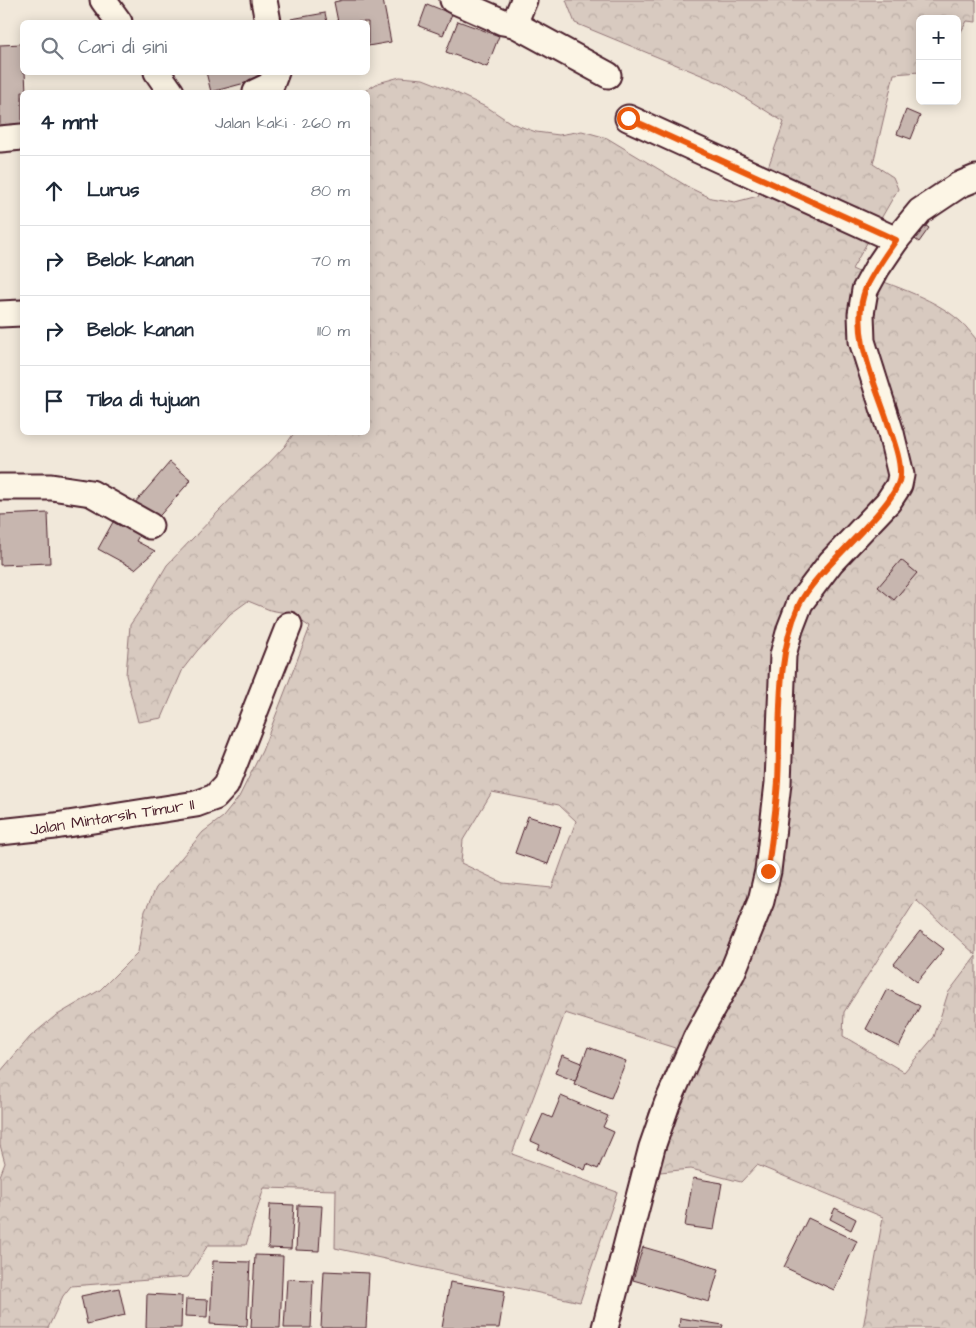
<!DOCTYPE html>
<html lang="id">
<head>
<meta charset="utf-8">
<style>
	:root { --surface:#fff; --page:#f2f2f3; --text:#1f2937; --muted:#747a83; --line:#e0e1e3 }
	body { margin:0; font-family:"Architects Daughter",sans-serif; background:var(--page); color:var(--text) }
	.controls { position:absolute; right:15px; top:15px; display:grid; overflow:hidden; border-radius:8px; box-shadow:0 2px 12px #0003 }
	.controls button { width:45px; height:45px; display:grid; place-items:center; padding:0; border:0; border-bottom:1px solid var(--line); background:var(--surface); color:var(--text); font:25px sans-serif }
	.stop { position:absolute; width:15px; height:15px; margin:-11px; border:4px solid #ea580c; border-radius:50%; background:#fff }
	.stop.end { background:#ea580c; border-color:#fff; box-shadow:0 1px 5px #0008 }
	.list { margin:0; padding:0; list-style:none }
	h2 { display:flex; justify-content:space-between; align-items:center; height:65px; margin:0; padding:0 20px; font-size:21px }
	h2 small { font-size:16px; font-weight:400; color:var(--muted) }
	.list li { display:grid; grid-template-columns:32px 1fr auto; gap:15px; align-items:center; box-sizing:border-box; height:70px; padding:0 20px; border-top:1px solid var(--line) }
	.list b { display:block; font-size:19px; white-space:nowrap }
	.list em { font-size:16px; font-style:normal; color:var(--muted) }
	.icon { flex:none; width:28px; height:28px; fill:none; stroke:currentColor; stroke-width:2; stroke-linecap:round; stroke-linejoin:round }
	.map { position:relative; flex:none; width:976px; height:1328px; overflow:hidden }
	.search { position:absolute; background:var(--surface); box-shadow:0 2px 12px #0003; left:20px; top:20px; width:350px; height:55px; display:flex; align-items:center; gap:12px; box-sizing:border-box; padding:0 18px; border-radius:8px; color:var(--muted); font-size:19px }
	.panel { position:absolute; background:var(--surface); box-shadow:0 2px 12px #0003; left:20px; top:90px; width:350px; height:345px; border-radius:8px }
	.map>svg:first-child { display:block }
	.forest { fill:url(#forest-crowns); stroke:#917476; fill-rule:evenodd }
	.building { fill:#c7b6af; stroke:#4a1f2b }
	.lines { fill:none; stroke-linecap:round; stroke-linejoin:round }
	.street-casing { stroke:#4a1f2b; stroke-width:29 }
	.street { stroke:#fcf5e5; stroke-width:25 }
	.route { stroke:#ea580c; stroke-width:6 }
	.labels { text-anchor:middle; stroke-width:4; stroke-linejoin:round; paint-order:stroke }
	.street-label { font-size:16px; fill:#4a1f2b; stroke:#fcf5e5 }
</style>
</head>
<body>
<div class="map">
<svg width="976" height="1328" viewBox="0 0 976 1328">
	<defs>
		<pattern id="forest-crowns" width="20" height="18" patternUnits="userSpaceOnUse" patternTransform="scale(1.25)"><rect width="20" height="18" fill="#d8cac0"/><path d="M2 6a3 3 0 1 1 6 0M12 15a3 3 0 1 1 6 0" fill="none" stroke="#bbada5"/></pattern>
	</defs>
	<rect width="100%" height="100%" fill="#f1e8da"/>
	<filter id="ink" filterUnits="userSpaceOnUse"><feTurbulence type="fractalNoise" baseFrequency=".02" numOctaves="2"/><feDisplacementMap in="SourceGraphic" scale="10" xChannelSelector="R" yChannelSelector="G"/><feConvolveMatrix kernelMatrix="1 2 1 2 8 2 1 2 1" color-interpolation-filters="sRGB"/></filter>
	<g filter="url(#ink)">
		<!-- forest -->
		<path class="forest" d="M 566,0 L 976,0 L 976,22 L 967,21 L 957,39 L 957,19 L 920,19 L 920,72 L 894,74 L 873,164 L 893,177 L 898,189 L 852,269 C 887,285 930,295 960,321 C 966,326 971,333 976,339 L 976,955 L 916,900 L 844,1012 L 843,1036 L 904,1072 L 934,1037 L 948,993 L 976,956 L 976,1328 L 863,1328 L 883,1217 L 757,1165 L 741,1182 L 691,1169 L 660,1172 L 640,1149 L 649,1113 L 675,1048 L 565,1013 L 512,1154 L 617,1192 L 580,1302 L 335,1248 L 336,1190 L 264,1188 L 246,1245 L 208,1245 L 188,1277 L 71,1286 L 63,1296 L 48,1328 L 0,1328 L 0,1176 L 5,1163 L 0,1145 L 0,1072 L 30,1037 L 54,1017 L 100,990 L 138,952 L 145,911 L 156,888 L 203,832 L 223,817 L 239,797 L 262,751 L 310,627 L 291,614 L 270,610 L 248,601 L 230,614 L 197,651 L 183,669 L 162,718 L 138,722 L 126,675 L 130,625 L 143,606 L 167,565 L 247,482 L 266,466 L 285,446 L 294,433 L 368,432 L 368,92 L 363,92 L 378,83 L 400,77 L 423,79 L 446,88 L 490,109 L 511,123 L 536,132 L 559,135 L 582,131 L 607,138 L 690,188 L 711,198 L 735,202 L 758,196 L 784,122 L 723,84 L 575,23 ZM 492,792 L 559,805 L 576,821 L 552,888 L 503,883 L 461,863 L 463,840 Z"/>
		<!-- building -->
		<g class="building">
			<polygon points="343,0 383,0 391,42 368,46 368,22 338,22 334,2"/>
			<polygon points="427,4 452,14 443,35 419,26"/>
			<polygon points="325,13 327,22 292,22 291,19"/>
			<polygon points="458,21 499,36 487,67 446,52"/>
			<polygon points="22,44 22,72 25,72 26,92 22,92 22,126 0,127 0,45"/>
			<polygon points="206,72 262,72 264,78 211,92"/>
			<polygon points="906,110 920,116 911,139 897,134"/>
			<polygon points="919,221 929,228 919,242 909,235"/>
			<polygon points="170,462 191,480 154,522 134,504"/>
			<polygon points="48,513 50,563 0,565 0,515"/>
			<polygon points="123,520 142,530 136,541 155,551 135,569 98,549 113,522 120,526"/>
			<polygon points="901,560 917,573 894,600 878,587"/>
			<polygon points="528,816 561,827 548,864 515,853"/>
			<polygon points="920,931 944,949 917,982 894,964"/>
			<polygon points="887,989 920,1006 899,1046 866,1029"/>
			<polygon points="588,1047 626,1061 611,1098 574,1084"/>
			<polygon points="562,1055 582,1063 575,1081 555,1073"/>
			<polygon points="561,1096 608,1116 603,1127 614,1132 598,1169 587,1164 585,1170 538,1149 540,1145 531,1141 543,1114 552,1118"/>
			<polygon points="693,1178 722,1183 714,1230 685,1226"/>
			<polygon points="270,1204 294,1205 291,1249 268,1248"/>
			<polygon points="298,1205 322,1206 319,1251 296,1250"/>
			<polygon points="835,1208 856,1219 851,1230 830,1219"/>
			<polygon points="808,1218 857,1241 834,1290 784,1267"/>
			<polygon points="643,1247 719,1269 709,1302 633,1280"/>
			<polygon points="255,1255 283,1256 280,1328 251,1328"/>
			<polygon points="213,1261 250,1262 247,1326 210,1324"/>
			<polygon points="324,1271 369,1273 366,1328 321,1328"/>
			<polygon points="287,1279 313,1280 311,1328 284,1328"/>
			<polygon points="450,1282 505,1291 499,1328 442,1328"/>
			<polygon points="119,1288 125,1315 87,1324 81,1296"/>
			<polygon points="147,1294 182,1296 181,1328 146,1328"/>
			<polygon points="186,1299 208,1300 207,1317 185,1316"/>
			<polygon points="680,1318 723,1325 722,1328 679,1328"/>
		</g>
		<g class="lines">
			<!-- street casing -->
			<g class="street-casing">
				<g id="street">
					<polyline points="103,0 119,22"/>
					<polyline points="264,0 268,22"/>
					<polyline points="453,0 503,22 514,24 524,0"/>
					<polyline points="514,24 608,75"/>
					<polyline points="157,72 171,92"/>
					<polyline points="256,92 271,85 276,72"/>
					<polyline points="628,118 896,240"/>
					<polyline points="0,139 22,137"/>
					<polyline points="0,314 22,313"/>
					<polyline points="0,487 51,487 91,493 150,526"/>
					<polyline points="0,832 55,826 196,804 215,797 226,785 289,625"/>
					<polyline points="605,1328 652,1147 667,1104 696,1038 732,973 761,901 768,871 778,783 783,655 790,629 800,603 831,562 888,502 899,485 901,475 891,433 862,341 861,314 865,290 877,268 896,240 920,211 959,185 976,178"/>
				</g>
			</g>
			<!-- street -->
			<use href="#street" class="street"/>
		</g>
	</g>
	<g class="lines" filter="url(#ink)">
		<!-- route -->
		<path class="route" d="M 628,118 L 896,240 C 885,256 874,271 866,288 C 849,329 874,381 887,420 C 892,437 901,458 900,475 C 900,505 815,569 799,605 C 775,659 781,723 778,781 C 776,811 771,841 768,871"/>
	</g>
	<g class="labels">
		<!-- street labels -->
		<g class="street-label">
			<text transform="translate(112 816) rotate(-9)" y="6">Jalan Mintarsih Timur II</text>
		</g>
	</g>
</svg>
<div class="controls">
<button>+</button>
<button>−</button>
</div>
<div class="stop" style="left:628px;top:118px"></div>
<div class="stop end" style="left:768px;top:871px"></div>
<div class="search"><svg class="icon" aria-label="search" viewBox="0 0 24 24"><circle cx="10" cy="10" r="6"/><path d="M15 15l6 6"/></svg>Cari di sini</div>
<section class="panel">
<h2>4 mnt<small>Jalan kaki · 260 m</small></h2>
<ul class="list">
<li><svg class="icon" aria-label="ahead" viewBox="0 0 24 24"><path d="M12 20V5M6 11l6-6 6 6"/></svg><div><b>Lurus</b></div><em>80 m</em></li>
<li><svg class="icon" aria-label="right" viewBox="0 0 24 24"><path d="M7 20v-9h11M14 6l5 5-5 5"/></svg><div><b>Belok kanan</b></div><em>70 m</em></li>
<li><svg class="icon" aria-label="right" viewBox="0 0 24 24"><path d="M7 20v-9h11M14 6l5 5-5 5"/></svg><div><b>Belok kanan</b></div><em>110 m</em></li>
<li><svg class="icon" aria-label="arrive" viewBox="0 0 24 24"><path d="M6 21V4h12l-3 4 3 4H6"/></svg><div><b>Tiba di tujuan</b></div></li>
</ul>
</section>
</div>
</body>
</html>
